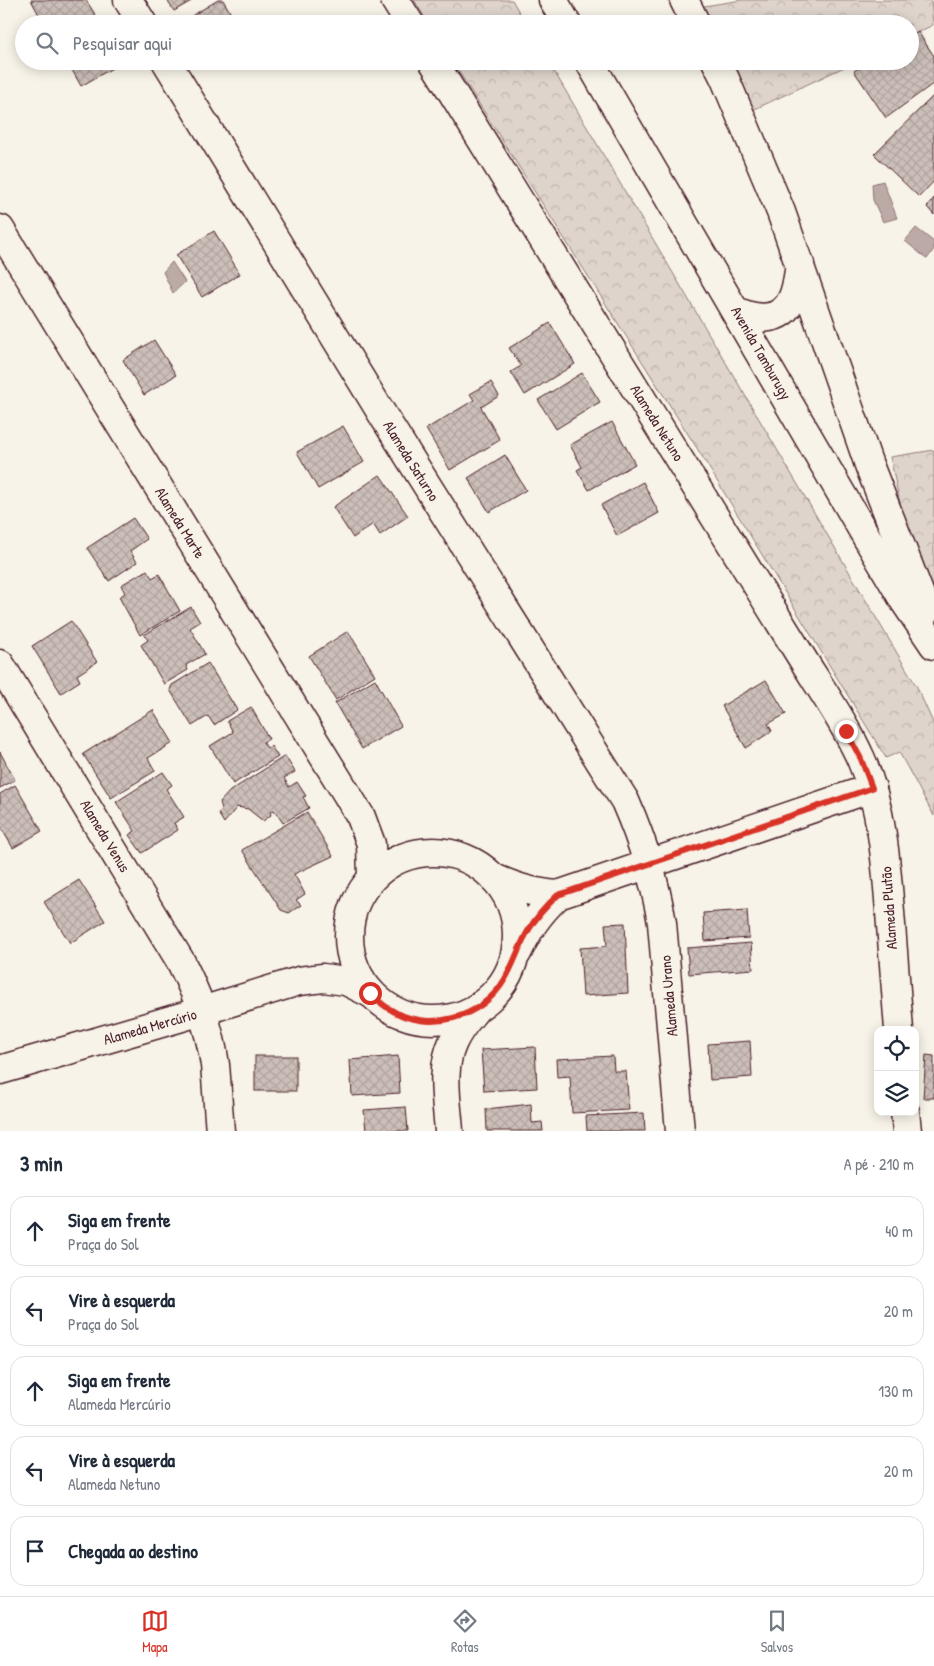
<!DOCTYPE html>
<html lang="pt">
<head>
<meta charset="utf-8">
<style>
	:root { --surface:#fff; --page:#f6f6f7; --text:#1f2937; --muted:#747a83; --line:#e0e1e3; --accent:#d93025 }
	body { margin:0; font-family:"Patrick Hand",sans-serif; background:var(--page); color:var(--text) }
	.controls { position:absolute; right:15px; bottom:15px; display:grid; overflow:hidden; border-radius:10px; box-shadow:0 2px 12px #0003 }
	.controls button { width:45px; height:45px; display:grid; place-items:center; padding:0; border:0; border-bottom:1px solid var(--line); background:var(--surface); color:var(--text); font:25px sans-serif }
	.stop { position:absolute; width:15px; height:15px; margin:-11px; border:4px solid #d93025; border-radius:50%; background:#fff }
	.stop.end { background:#d93025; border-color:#fff; box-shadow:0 1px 5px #0008 }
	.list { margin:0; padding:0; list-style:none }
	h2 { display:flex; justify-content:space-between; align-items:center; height:65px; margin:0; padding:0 20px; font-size:21px }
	h2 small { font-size:16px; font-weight:400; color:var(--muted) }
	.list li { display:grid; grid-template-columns:32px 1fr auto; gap:15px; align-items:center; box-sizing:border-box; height:70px; margin:0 10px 10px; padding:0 10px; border:1px solid var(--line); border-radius:15px }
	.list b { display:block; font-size:19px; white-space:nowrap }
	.list p { margin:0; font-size:16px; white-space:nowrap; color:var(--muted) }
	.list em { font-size:16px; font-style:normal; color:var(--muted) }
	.icon { flex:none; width:28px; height:28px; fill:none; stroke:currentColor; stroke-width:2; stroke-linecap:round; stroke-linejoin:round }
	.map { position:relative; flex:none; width:934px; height:1131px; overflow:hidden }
	.search { position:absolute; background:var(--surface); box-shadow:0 2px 12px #0003; left:15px; right:15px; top:15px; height:55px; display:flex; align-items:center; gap:12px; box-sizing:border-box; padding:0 18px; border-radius:28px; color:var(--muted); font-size:19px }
	.sheet { height:465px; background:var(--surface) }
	nav { display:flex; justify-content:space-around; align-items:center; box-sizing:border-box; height:70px; border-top:1px solid var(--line); background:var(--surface); font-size:14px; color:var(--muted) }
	nav a { display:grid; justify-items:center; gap:2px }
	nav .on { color:var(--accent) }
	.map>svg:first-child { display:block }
	.forest { fill:url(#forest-crowns); stroke:#947a7c }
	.water { fill:#bcaaa7; stroke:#8e7275 }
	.building { fill:url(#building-cross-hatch); stroke:#4a1f2b }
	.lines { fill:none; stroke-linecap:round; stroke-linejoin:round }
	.minor-casing { stroke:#4a1f2b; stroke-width:31 }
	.major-casing { stroke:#4a1f2b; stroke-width:31 }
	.minor { stroke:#f7f3e8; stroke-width:28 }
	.major { stroke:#f7f3e8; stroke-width:28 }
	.route { stroke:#d93025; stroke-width:6 }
	.labels { text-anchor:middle; stroke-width:4; stroke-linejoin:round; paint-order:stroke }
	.street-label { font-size:15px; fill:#4a1f2b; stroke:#f7f3e8 }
</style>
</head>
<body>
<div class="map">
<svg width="934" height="1131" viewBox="0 0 934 1131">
	<defs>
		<pattern id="forest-crowns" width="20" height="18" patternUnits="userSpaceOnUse" patternTransform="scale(1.25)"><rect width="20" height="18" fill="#ded4cc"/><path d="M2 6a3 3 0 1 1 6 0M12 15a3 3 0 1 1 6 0" fill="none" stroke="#c0b6af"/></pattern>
		<pattern id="building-cross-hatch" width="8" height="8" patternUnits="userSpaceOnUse" patternTransform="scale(1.25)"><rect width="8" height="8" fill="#ccbfb9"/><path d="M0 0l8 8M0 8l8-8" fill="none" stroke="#b1a49f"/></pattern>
	</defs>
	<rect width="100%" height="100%" fill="#f7f3e8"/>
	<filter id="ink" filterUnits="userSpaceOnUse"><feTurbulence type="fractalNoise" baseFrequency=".02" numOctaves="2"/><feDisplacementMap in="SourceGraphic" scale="10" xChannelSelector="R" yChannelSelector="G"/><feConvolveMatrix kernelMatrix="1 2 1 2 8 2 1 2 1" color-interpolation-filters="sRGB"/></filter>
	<g filter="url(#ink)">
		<!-- forest -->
		<g class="forest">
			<polygon points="414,0 512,0 526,24 429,24"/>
			<polygon points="742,0 931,0 933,25 910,36 910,24 687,24 679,10"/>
			<polygon points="452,61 548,61 917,687 934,725 934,816 899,752 886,758 700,453"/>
			<polygon points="709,61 857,61 740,116"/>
			<polygon points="934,450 934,628 925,618 890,457"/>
		</g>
		<!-- water -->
		<g class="water">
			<polygon points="883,181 897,218 883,222 873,200 872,184"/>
			<polygon points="916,228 934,242 934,249 927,259 905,241"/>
			<polygon points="172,262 185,282 173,293 163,272"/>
		</g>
		<!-- building -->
		<g class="building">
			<polygon points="31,0 86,0 96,16 83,24 44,24"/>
			<polygon points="167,0 193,0 174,11"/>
			<polygon points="218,0 223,0 237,24 181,24 180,23"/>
			<polygon points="918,32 934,56 934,83 886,118 854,71 870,61 910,61 910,37"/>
			<polygon points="67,61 120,61 121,63 81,86"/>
			<polygon points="934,95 934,181 919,197 874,154"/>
			<polygon points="934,198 934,215 927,207"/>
			<polygon points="214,231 240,274 202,297 176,255"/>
			<polygon points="550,323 575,364 525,395 511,372 521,366 509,348"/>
			<polygon points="154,340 176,375 144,395 123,360"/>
			<polygon points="582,373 600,402 556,429 538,400"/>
			<polygon points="491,382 499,396 481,407 500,440 450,470 426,429 474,400 470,394"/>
			<polygon points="612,422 635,464 589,490 577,470 582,467 570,445"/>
			<polygon points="343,426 364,462 318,489 297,452"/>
			<polygon points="505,455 526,490 489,512 468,478"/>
			<polygon points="380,475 408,516 380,535 373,524 353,538 333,507"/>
			<polygon points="643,482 659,513 617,536 601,505"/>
			<polygon points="133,518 147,539 130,551 137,562 109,581 87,548"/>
			<polygon points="147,570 152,578 159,574 180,611 140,635 119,597 125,593 121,585"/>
			<polygon points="191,607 200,622 190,628 205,654 186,665 188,670 164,684 141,645 148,640 144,635"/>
			<polygon points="71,621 97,662 77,675 80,681 61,693 32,646"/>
			<polygon points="348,631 375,675 336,700 309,656"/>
			<polygon points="208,663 237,710 214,725 208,716 192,726 170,690 172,685"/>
			<polygon points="375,679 401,726 362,749 335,703"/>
			<polygon points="766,680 786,714 768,724 772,731 746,748 722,706"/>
			<polygon points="251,707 269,739 263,742 267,748 271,746 278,757 233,784 210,746 233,732 227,721"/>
			<polygon points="153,710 173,743 148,758 155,771 111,798 83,754"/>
			<polygon points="0,752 15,780 0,788"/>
			<polygon points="285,756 295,772 284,778 289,787 297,782 306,796 303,797 309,808 283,823 274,810 270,812 271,815 263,821 248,809 237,807 224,823 218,813 222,809 220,802 230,791"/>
			<polygon points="163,772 172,785 166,789 184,817 174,823 178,830 142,853 129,835 135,831 116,802"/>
			<polygon points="15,785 42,831 13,848 0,826 0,794"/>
			<polygon points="307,812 333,856 294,874 305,894 296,900 301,905 289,913 281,910 242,850"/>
			<polygon points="79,880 105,921 70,943 44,902"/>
			<polygon points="747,910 749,938 705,941 703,913"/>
			<polygon points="625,923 628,993 583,996 580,948 607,946 605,924"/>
			<polygon points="751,943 753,969 689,974 687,948"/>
			<polygon points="750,1041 752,1077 710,1080 708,1044"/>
			<polygon points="535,1047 537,1088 484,1091 481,1050"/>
			<polygon points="926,1055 934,1056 934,1098 923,1098"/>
			<rect x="255" y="1056" width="41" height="35"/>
			<polygon points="398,1056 400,1093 352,1096 350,1060"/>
			<polygon points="613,1056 614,1071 626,1071 629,1110 572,1113 570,1076 557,1077 556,1059"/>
			<polygon points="531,1104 532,1123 542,1122 543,1131 487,1131 486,1109"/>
			<polygon points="406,1107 408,1131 366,1131 364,1110"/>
			<polygon points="644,1113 645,1131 587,1131 586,1116"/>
		</g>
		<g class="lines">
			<!-- minor casing -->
			<g class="minor-casing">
				<g id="minor">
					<polyline points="128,0 143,24"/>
					<polyline points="395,0 410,24"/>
					<path d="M 166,61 L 384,417 L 625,801 C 642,840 655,880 662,923 L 680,1131"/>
					<path d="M 433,61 L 797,650 C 819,686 844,721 861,759 C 882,807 886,860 890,912 C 893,951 896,990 899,1030"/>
					<polyline points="0,229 361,817 371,844 372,877"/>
					<path d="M 0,664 L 181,962 C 197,994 210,1029 215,1065 C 217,1087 218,1109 220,1131"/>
					<circle cx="433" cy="936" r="84"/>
					<path d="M 494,878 C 517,888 533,893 558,895 L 872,788"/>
					<path d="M 517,953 C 529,928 538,914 558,895"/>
					<polyline points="0,1070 202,1011 299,981 323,978 346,981 370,993"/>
					<polyline points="905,1112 907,1131"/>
					<path d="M 449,1131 C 447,1102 440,1069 453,1042 C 458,1030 467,1020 475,1010"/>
				</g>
			</g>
			<!-- major casing -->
			<g class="major-casing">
				<g id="major">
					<polyline points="553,0 567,24"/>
					<polyline points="684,0 696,24"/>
					<polyline points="589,61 873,548 905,602 934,645"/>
					<polyline points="716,61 725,79 781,212 869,465 926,610"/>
					<path d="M 736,311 C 755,320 781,323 792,299 C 797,289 798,276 800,264"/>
				</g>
			</g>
			<!-- minor -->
			<use href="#minor" class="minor"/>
			<!-- major -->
			<use href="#major" class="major"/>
		</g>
	</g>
	<g class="lines" filter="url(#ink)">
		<!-- route -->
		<path class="route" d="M 370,993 C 376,998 381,1004 388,1008 C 427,1034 482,1019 505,979 C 514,964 519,946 528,931 C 536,917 546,906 558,895 L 872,788 L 861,759 L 846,731"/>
	</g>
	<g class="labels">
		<!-- street labels -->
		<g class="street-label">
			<text transform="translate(761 353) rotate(60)" y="5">Avenida Tamburugy</text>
			<text transform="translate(657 423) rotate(58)" y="5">Alameda Netuno</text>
			<text transform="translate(411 461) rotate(58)" y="5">Alameda Saturno</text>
			<text transform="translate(180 523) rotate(58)" y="5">Alameda Marte</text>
			<text transform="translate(105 836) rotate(59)" y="5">Alameda Venus</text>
			<text transform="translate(889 908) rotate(-94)" y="5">Alameda Plutão</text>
			<text transform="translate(669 996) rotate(-95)" y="5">Alameda Urano</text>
			<text transform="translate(150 1027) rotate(-16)" y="5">Alameda Mercúrio</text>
		</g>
	</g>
</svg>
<div class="controls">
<button><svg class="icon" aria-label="locate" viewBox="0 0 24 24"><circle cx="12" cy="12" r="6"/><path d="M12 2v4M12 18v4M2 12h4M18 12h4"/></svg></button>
<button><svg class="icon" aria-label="layers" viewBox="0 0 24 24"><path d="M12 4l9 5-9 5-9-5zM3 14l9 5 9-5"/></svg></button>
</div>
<div class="stop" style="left:370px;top:993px"></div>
<div class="stop end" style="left:846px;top:731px"></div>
<div class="search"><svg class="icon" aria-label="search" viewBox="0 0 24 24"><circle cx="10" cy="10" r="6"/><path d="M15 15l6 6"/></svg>Pesquisar aqui</div>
</div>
<section class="sheet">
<h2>3 min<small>A pé · 210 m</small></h2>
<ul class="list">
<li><svg class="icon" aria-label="ahead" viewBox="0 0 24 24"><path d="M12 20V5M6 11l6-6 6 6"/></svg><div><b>Siga em frente</b><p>Praça do Sol</p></div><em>40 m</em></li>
<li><svg class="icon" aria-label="left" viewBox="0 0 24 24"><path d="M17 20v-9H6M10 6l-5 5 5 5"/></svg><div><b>Vire à esquerda</b><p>Praça do Sol</p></div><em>20 m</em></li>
<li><svg class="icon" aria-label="ahead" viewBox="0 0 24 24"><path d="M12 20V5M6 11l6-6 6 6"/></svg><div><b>Siga em frente</b><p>Alameda Mercúrio</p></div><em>130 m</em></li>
<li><svg class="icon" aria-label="left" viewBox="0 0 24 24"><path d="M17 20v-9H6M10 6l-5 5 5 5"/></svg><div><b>Vire à esquerda</b><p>Alameda Netuno</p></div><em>20 m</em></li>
<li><svg class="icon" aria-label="arrive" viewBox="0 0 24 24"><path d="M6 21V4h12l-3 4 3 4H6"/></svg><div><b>Chegada ao destino</b></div></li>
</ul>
</section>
<nav>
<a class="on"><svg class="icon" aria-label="map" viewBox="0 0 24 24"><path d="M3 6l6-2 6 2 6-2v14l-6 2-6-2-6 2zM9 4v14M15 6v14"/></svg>Mapa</a>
<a><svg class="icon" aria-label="directions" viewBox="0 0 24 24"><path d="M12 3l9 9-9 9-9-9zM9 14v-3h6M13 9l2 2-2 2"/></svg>Rotas</a>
<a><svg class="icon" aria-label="saved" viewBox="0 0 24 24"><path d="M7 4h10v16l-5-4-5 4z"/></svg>Salvos</a>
</nav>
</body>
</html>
